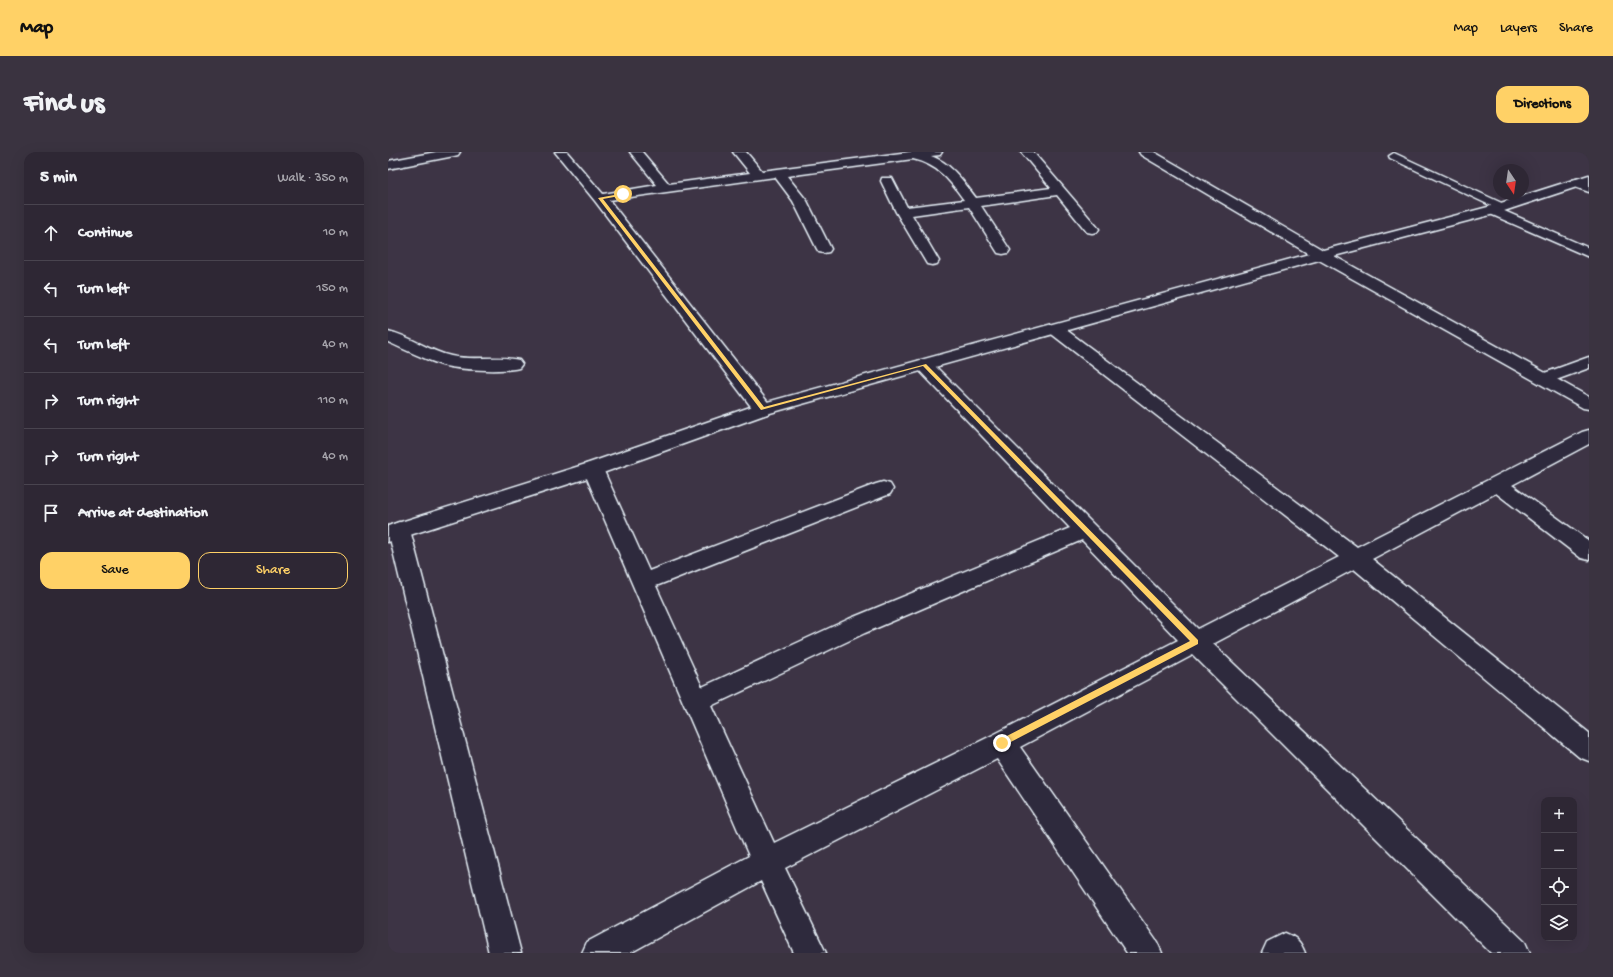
<!DOCTYPE html>
<html lang="en">
<head>
<meta charset="utf-8">
<style>
	:root { --surface:#2e2734; --page:#3a3340; --text:#f1f3f6; --muted:#a7a5ac; --line:#49444f; --accent:#ffd166 }
	body { margin:0; font-family:"Gochi Hand",sans-serif; background:var(--page); color:var(--text) }
	.controls { position:absolute; right:12px; bottom:12px; display:grid; overflow:hidden; border-radius:8px; box-shadow:0 4px 16px #0002 }
	.controls button { width:36px; height:36px; display:grid; place-items:center; padding:0; border:0; border-bottom:1px solid var(--line); background:var(--surface); color:var(--text); font:20px sans-serif }
	.compass { position:absolute; left:1105px; top:12px; width:36px; height:36px; border-radius:50%; background:var(--surface); box-shadow:0 4px 16px #0002; rotate:167deg }
	.stop { position:absolute; width:12px; height:12px; margin:-9px; border:3px solid #ffd166; border-radius:50%; background:#fff }
	.stop.end { background:#ffd166; border-color:#fff; box-shadow:0 1px 4px #0008 }
	.list { margin:0; padding:0; list-style:none }
	h2 { display:flex; justify-content:space-between; align-items:center; height:52px; margin:0; padding:0 16px; font-size:17px }
	h2 small { font-size:13px; font-weight:400; color:var(--muted) }
	.list li { display:grid; grid-template-columns:26px 1fr auto; gap:12px; align-items:center; box-sizing:border-box; height:56px; padding:0 16px; border-top:1px solid var(--line) }
	.list b { display:block; font-size:15px; white-space:nowrap }
	.list em { font-size:13px; font-style:normal; color:var(--muted) }
	.actions { display:flex; gap:8px; padding:12px 16px }
	.actions a { flex:1; padding:9px 0; border:1px solid var(--accent); border-radius:12px; text-align:center; font-size:14px; color:var(--accent) }
	.actions .main { background:var(--accent); color:#111 }
	.icon { flex:none; width:22px; height:22px; fill:none; stroke:currentColor; stroke-width:2; stroke-linecap:round; stroke-linejoin:round }
	.map { position:relative; flex:none; width:1201px; height:801px; overflow:hidden; border-radius:12px }
	header { display:flex; align-items:center; gap:24px; box-sizing:border-box; height:56px; padding:0 20px; background:var(--accent); color:#111 }
	header strong { font-size:19px }
	nav { display:flex; gap:22px; margin-inline-start:auto; font-size:14px }
	.intro { display:flex; align-items:center; justify-content:space-between; box-sizing:border-box; height:96px; padding:0 24px }
	h1 { margin:0; font-size:28px }
	.button { padding:10px 18px; border-radius:12px; background:var(--accent); color:#111; font-size:14px; font-weight:700 }
	main { display:flex; gap:24px; padding:0 24px }
	aside { flex:1; background:var(--surface); border-radius:12px; box-shadow:0 4px 16px #0002 }
	.map>svg:first-child { display:block }
	.lines { fill:none; stroke-linecap:round; stroke-linejoin:round }
	.lane-casing { stroke:#e8f1f8; stroke-width:3 }
	.street-casing { stroke:#e8f1f8; stroke-width:3 }
	.secondary-casing { stroke:#e8f1f8; stroke-width:3 }
	.primary-casing { stroke:#e8f1f8; stroke-width:3 }
	.lane { fill:#2f2a3d; fill-rule:evenodd }
	.street { fill:#2f2a3d; fill-rule:evenodd }
	.secondary { fill:#2f2a3d; fill-rule:evenodd }
	.primary { fill:#2f2a3d; fill-rule:evenodd }
	.route { fill:#ffd166 }
</style>
</head>
<body>
<header>
<strong>Map</strong>
<nav><a>Map</a><a>Layers</a><a>Share</a></nav>
</header>
<div class="intro"><h1>Find us</h1><a class="button">Directions</a></div>
<main>
<aside>
<h2>5 min<small>Walk · 350 m</small></h2>
<ul class="list">
<li><svg class="icon" aria-label="ahead" viewBox="0 0 24 24"><path d="M12 20V5M6 11l6-6 6 6"/></svg><div><b>Continue</b></div><em>10 m</em></li>
<li><svg class="icon" aria-label="left" viewBox="0 0 24 24"><path d="M17 20v-9H6M10 6l-5 5 5 5"/></svg><div><b>Turn left</b></div><em>150 m</em></li>
<li><svg class="icon" aria-label="left" viewBox="0 0 24 24"><path d="M17 20v-9H6M10 6l-5 5 5 5"/></svg><div><b>Turn left</b></div><em>40 m</em></li>
<li><svg class="icon" aria-label="right" viewBox="0 0 24 24"><path d="M7 20v-9h11M14 6l5 5-5 5"/></svg><div><b>Turn right</b></div><em>110 m</em></li>
<li><svg class="icon" aria-label="right" viewBox="0 0 24 24"><path d="M7 20v-9h11M14 6l5 5-5 5"/></svg><div><b>Turn right</b></div><em>40 m</em></li>
<li><svg class="icon" aria-label="arrive" viewBox="0 0 24 24"><path d="M6 21V4h12l-3 4 3 4H6"/></svg><div><b>Arrive at destination</b></div></li>
</ul>
<div class="actions"><a class="main">Save</a><a>Share</a></div>
</aside>
<div class="map">
<svg width="1201" height="801" viewBox="0 0 1201 801">
	<rect width="100%" height="100%" fill="#3d3445"/>
	<filter id="ink" filterUnits="userSpaceOnUse"><feTurbulence type="fractalNoise" baseFrequency=".025" numOctaves="2"/><feDisplacementMap in="SourceGraphic" scale="8" xChannelSelector="R" yChannelSelector="G"/><feConvolveMatrix kernelMatrix="1 2 1 2 8 2 1 2 1" color-interpolation-filters="sRGB"/></filter>
	<g filter="url(#ink)">
		<g class="lines">
			<!-- lane casing -->
			<g class="lane-casing">
				<polygon id="lane" points="1006,1 1118,53 1119,55 1118,57 1110,57 1002,6 1001,4"/>
			</g>
			<!-- street casing -->
			<g class="street-casing">
				<g id="street">
					<path d="M 167,0 L 179,0 L 215,42 L 269,33 L 242,0 L 254,0 L 281,32 L 362,21 L 345,0 L 358,0 L 374,19 L 521,0 L 554,0 L 552,3 L 543,4 C 563,11 576,30 588,46 L 663,36 L 633,0 L 645,0 L 711,77 L 709,80 L 704,81 L 699,80 L 669,43 L 593,54 L 622,98 L 620,101 L 615,102 L 610,101 L 581,55 L 524,63 L 551,109 L 549,112 L 544,113 L 539,112 L 508,60 L 493,29 L 494,26 L 504,26 L 519,55 L 576,48 C 561,27 550,13 525,7 L 399,24 L 419,49 L 443,97 L 441,100 L 436,101 L 431,100 L 429,97 L 405,49 L 387,25 L 221,48 L 382,253 L 384,257 L 382,261 L 375,263 L 368,261 L 207,49 Z"/>
					<polygon points="1189,27 1201,31 1201,40 1184,34 1183,31 1184,28"/>
					<polygon points="1105,54 1201,96 1201,105 1100,61 1098,58 1100,55"/>
					<path d="M 667,172 L 673,174 L 969,395 L 1194,280 L 1201,278 L 1201,292 L 1124,333 L 1201,389 L 1201,408 L 1193,406 L 1108,341 L 984,407 L 1201,581 L 1201,609 L 1191,605 L 966,417 L 825,492 L 1137,790 L 1142,801 L 1103,801 L 805,503 L 632,595 L 769,790 L 774,801 L 739,801 L 609,607 L 397,716 L 438,801 L 406,801 L 373,729 L 242,801 L 194,801 L 199,790 L 361,704 L 195,317 L 198,312 L 205,311 L 212,312 L 215,317 L 261,419 L 488,332 L 495,330 L 502,332 L 505,337 L 502,342 L 268,434 L 314,535 L 461,467 L 682,376 L 530,217 L 527,213 L 530,209 L 536,208 L 542,209 L 810,477 L 951,405 L 661,180 L 659,177 L 661,174 ZM 694,388 L 790,488 L 605,583 L 386,691 L 323,554 L 477,481 Z"/>
					<path d="M 0,179 C 22,184 41,199 63,204 C 85,209 109,203 131,208 L 134,212 L 131,216 C 115,220 71,218 54,213 C 36,207 18,198 0,190 Z"/>
					<polygon points="1201,205 1201,216 1157,232 1151,231 1148,227 1151,223"/>
					<polygon points="11,370 19,373 22,378 133,801 101,801 0,378 3,373"/>
					<path d="M 897,781 C 909,786 912,789 917,801 L 874,801 L 879,790 Z"/>
				</g>
			</g>
			<!-- secondary casing -->
			<g class="secondary-casing">
				<polygon id="secondary" points="751,0 766,0 935,98 1100,55 1201,23 1201,31 1110,61 946,104 1201,245 1201,257 1195,256 931,108 382,261 212,322 0,390 0,374 198,312 368,253 921,102 753,3"/>
			</g>
			<!-- primary casing -->
			<g class="primary-casing">
				<polygon id="primary" points="48,0 72,0 70,3 66,4 0,17 0,9"/>
			</g>
			<!-- lane -->
			<use href="#lane" class="lane"/>
			<!-- street -->
			<use href="#street" class="street"/>
			<!-- secondary -->
			<use href="#secondary" class="secondary"/>
			<!-- primary -->
			<use href="#primary" class="primary"/>
		</g>
	</g>
	<!-- route -->
	<polygon class="route" points="237,41 237,43 215,47 376,255 538,212 810,488 810,492 617,593 611,593 611,588 802,489 535,214 373,258 210,46"/>
</svg>
<div class="controls">
<button>+</button>
<button>−</button>
<button><svg class="icon" aria-label="locate" viewBox="0 0 24 24"><circle cx="12" cy="12" r="6"/><path d="M12 2v4M12 18v4M2 12h4M18 12h4"/></svg></button>
<button><svg class="icon" aria-label="layers" viewBox="0 0 24 24"><path d="M12 4l9 5-9 5-9-5zM3 14l9 5 9-5"/></svg></button>
</div>
<svg class="compass" viewBox="-18 -18 36 36"><path d="M0-13l5 13h-10z" fill="#e53935"/><path d="M0 13l5-13h-10z" fill="#a7a5ac"/></svg>
<div class="stop" style="left:235px;top:42px"></div>
<div class="stop end" style="left:614px;top:591px"></div>
</div>
</main>
</body>
</html>
